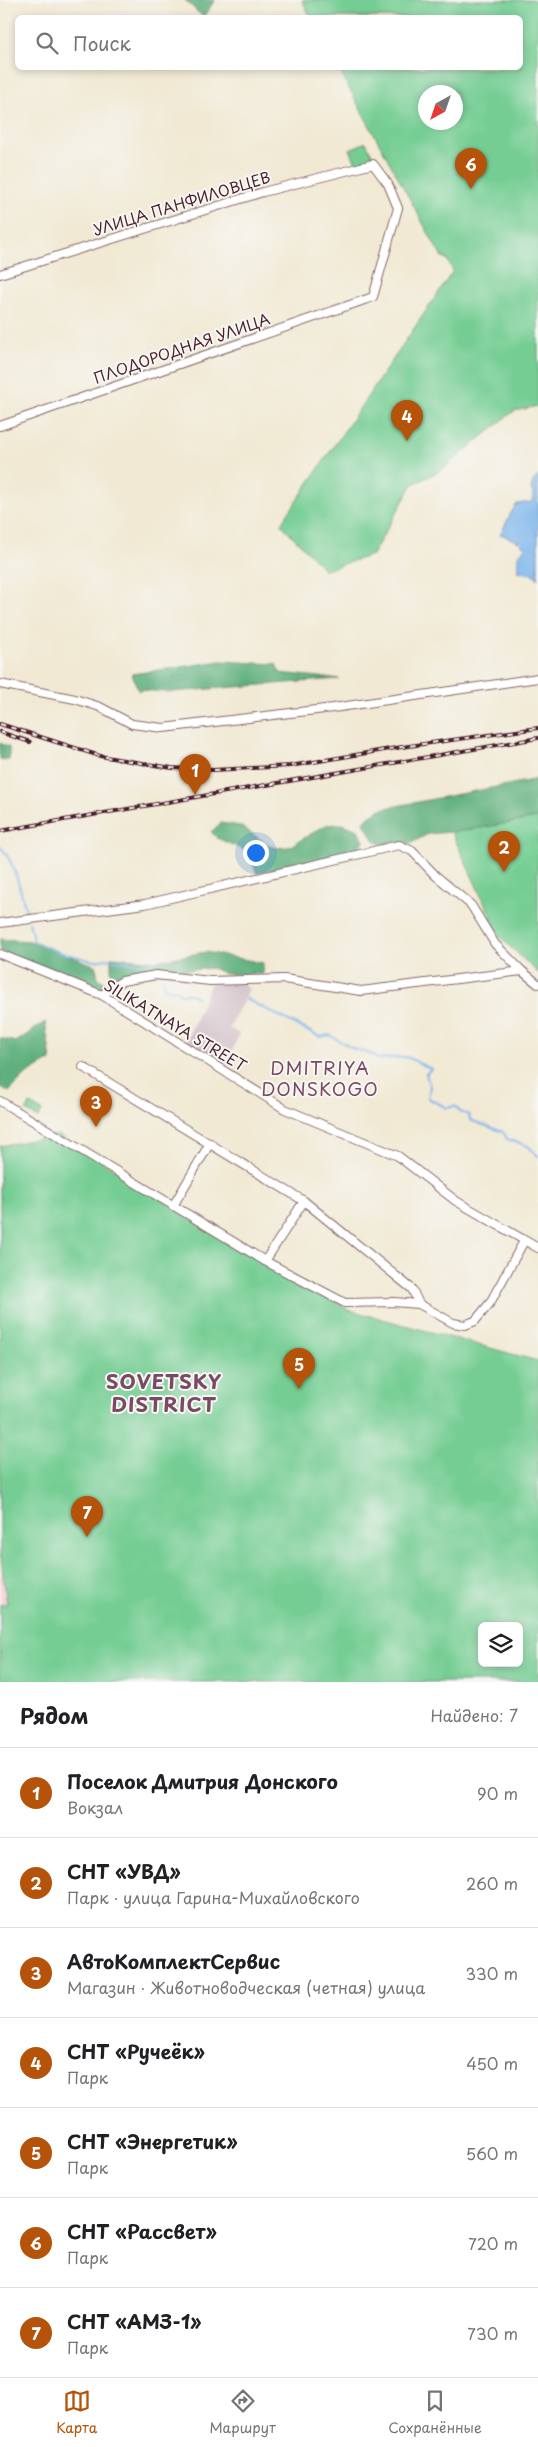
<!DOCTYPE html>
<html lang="ru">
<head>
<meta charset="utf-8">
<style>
	:root { --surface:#fff; --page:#f2f2f2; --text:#202124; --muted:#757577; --line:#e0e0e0; --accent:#b45309 }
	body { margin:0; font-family:"Playpen Sans",sans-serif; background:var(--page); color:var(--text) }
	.controls { position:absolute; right:15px; bottom:15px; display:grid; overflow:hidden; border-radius:8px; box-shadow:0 2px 8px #0003 }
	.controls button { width:45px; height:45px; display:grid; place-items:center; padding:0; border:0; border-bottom:1px solid var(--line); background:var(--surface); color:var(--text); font:25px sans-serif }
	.compass { position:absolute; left:418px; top:85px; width:45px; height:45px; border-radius:50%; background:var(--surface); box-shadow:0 2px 8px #0003; rotate:220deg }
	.you { position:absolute; left:255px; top:852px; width:18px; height:18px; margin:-12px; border:4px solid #fff; border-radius:50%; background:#1a73e8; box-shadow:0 0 0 8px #1a73e833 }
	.badge { display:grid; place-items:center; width:32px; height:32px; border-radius:50%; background:var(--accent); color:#fff; font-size:16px; font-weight:700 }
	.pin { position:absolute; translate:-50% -41px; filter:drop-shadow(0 1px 2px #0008) }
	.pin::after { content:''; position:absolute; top:26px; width:18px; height:15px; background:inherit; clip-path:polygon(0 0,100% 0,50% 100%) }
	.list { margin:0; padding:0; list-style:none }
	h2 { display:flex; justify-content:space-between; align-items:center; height:65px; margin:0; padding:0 20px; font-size:21px }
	h2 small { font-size:16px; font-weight:400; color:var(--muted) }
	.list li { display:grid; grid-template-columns:32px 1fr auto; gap:15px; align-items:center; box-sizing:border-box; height:90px; padding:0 20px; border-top:1px solid var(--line) }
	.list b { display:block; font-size:19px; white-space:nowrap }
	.list p { margin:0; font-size:16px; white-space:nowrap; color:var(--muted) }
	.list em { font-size:16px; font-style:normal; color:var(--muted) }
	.icon { flex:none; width:28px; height:28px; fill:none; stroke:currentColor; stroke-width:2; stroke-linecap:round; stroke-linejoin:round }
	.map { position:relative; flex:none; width:538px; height:1682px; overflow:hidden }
	.search { position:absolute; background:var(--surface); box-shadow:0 2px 8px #0003; left:15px; right:15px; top:15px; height:55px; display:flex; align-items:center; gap:12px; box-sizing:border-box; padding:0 18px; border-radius:8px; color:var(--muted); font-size:19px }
	.sheet { height:695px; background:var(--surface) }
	nav { display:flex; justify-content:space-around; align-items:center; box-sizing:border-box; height:70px; border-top:1px solid var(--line); background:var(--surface); font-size:14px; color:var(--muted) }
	nav a { display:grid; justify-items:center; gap:2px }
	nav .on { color:var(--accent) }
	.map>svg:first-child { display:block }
	.built { fill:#f7cfd4 }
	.industrial { fill:#d2bdc8 }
	.green { fill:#74cd93; stroke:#5f765f; fill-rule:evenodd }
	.forest { fill:#5fb07d; stroke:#546854 }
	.water { fill:#7db6ed; stroke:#646a8c }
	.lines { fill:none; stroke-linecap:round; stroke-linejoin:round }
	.stream { stroke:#7db6ed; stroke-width:2 }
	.street-casing { stroke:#846666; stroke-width:10 }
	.street { stroke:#fff; stroke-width:8 }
	.rail-casing { stroke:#4a1f2b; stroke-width:4 }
	.rail { stroke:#f6f6f2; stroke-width:2; stroke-dasharray:5.5; stroke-linecap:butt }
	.labels { text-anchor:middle; stroke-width:4; stroke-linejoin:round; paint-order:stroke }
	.street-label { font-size:15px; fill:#4a1f2b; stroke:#f6f6f2 }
	.quarter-label { font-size:18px; letter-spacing:1px; fill:#7a4963; stroke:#f6f6f2 }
	.district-label { font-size:20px; font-weight:bold; letter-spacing:1px; fill:#7a4963; stroke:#f6f6f2 }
</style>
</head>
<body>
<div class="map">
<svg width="538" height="1682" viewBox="0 0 538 1682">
	<rect width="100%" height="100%" fill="#f6f6f2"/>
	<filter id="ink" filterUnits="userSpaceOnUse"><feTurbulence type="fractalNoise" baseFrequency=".02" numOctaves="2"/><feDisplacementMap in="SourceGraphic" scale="10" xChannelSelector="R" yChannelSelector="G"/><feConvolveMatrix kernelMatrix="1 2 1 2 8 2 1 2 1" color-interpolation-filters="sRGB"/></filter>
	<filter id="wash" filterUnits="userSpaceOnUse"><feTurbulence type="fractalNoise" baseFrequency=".0096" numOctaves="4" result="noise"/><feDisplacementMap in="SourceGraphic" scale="20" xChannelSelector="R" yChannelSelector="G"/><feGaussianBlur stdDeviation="1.12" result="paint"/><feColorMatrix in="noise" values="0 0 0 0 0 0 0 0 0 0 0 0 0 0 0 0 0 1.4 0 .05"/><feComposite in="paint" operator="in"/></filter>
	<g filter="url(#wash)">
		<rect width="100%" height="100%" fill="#f1e9d3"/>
		<!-- built -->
		<polygon class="built" points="0,1575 3,1575 7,1604 0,1605"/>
		<!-- industrial -->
		<polygon class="industrial" points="241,982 249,989 229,1028 239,1034 226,1067 186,1042 211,983"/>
		<!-- green -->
		<g class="green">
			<path d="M 302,0 L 538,0 L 538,406 L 514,411 L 440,471 L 413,484 L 372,555 L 325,570 L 281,524 L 453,271 L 447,259 L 441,256 L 338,68 L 520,68 L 520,18 L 311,17 ZM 426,92 L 456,92 L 456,122 L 426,122 Z"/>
			<polygon points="366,142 374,159 357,166 350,149"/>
			<polygon points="538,788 538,973 500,937 440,807"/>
			<polygon points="30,1104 42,1111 38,1118 26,1111"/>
			<path d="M 58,1135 L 349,1310 L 538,1361 L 538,1682 L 0,1682 L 0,1605 L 7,1604 L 0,1552 L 0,1146 ZM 482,1626 L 519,1626 L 519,1663 L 482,1663 Z"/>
		</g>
		<!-- forest -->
		<g class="forest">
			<polygon points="185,0 215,0 203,17"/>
			<polygon points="221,661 276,664 280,673 339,679 170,692 138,690 132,674"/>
			<polygon points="0,743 9,747 9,760 0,759"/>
			<polygon points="538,779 538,818 462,831 428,834 410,844 395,842 382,845 372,838 364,822 369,816 381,809"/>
			<polygon points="221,823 240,826 274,848 289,847 326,825 342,824 358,830 364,841 356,851 257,873 246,851 217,838 211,832"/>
			<polygon points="0,939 30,941 96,966 98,979 110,985 99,991 0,951"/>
			<polygon points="206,952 263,963 263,974 225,974 212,968 122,976 111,974 111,957 155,961"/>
			<polygon points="45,1022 51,1060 27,1074 9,1092 0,1087 0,1038 16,1042"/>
		</g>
		<!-- water -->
		<path class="water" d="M 538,476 L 538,579 L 535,575 L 518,571 L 518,555 L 525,548 L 519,542 L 500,534 C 507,523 509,514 517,504 L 532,502 L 533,493 L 531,489 L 533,481 Z"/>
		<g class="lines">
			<!-- stream -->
			<g class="stream">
				<path d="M 0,847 C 14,857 23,900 28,918"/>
				<polyline points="29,922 34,942 59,952 93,961 108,959 163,967 163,974"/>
				<polyline points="163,979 164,988 177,990 180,994 192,994 197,997"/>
				<polyline points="246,999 320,1037 329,1035 354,1049 374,1055 377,1059 407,1057 431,1069 426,1074 430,1087 428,1098 447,1108 455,1106 460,1112 469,1115 470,1120 503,1132 507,1139 528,1146 538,1156"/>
			</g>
		</g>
	</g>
	<g filter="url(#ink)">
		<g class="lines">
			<!-- street casing -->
			<g class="street-casing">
				<g id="street">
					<polyline points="0,274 263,192 373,164 388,184 398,208 373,297 0,426"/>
					<polyline points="0,684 75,699 100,707 132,724 163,728 333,708 538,678"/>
					<polyline points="0,923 145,904 399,845 412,851 435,875 471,905 495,944 522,971"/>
					<polyline points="0,954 102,995 285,1109 398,1156 456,1201 538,1248"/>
					<polyline points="102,995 122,981 156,975 210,981 284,979 361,991 522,971 538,984"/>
					<polyline points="83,1067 304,1201 412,1289 419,1304"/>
					<polyline points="0,1101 265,1261 345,1303 394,1302 419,1304 453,1323 465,1325 475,1321 490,1303 524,1241"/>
					<polyline points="173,1206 210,1143"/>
					<polyline points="265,1261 304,1201"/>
				</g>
			</g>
			<!-- street -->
			<use href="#street" class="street"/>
			<!-- rail casing -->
			<g class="rail-casing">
				<g id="rail">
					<polyline points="0,724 100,756 172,768 213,770 290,766 402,747 538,728"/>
					<polyline points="0,732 30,742"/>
					<polyline points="0,831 538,738"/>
				</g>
			</g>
			<!-- rail -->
			<use href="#rail" class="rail"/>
		</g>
	</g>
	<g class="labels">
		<!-- street labels -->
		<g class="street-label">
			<text transform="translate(182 204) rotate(-17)" y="5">УЛИЦА ПАНФИЛОВЦЕВ</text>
			<text transform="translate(182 349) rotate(-19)" y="5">ПЛОДОРОДНАЯ УЛИЦА</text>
			<text transform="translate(175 1026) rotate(31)" y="5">SILIKATNAYA STREET</text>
		</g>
		<!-- quarter labels -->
		<g class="quarter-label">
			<text x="320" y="1075">DMITRIYA<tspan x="320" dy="21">DONSKOGO</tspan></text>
		</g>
		<!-- district labels -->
		<g class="district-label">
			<text x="164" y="1389">SOVETSKY<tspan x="164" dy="23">DISTRICT</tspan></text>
		</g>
	</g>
</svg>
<div class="controls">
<button><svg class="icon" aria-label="layers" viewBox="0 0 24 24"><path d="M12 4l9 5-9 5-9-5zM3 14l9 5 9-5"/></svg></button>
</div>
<svg class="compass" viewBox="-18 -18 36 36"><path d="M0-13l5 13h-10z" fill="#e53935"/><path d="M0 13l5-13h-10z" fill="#757577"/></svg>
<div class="you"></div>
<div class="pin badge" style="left:195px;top:795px">1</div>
<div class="pin badge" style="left:504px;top:872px">2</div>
<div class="pin badge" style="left:96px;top:1127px">3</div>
<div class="pin badge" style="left:407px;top:441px">4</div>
<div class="pin badge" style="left:299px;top:1389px">5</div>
<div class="pin badge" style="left:471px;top:189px">6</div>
<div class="pin badge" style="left:87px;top:1537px">7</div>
<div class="search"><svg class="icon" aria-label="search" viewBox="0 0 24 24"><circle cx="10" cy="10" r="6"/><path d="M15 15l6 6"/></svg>Поиск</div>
</div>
<section class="sheet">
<h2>Рядом<small>Найдено: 7</small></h2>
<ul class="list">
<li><span class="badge">1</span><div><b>Поселок Дмитрия Донского</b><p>Вокзал</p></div><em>90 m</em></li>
<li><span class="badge">2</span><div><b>СНТ «УВД»</b><p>Парк · улица Гарина-Михайловского</p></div><em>260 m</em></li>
<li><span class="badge">3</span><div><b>АвтоКомплектСервис</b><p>Магазин · Животноводческая (четная) улица</p></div><em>330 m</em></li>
<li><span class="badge">4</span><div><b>СНТ «Ручеёк»</b><p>Парк</p></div><em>450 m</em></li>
<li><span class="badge">5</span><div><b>СНТ «Энергетик»</b><p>Парк</p></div><em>560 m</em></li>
<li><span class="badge">6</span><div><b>СНТ «Рассвет»</b><p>Парк</p></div><em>720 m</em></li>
<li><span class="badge">7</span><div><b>СНТ «АМЗ-1»</b><p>Парк</p></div><em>730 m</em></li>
</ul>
</section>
<nav>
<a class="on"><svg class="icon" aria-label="map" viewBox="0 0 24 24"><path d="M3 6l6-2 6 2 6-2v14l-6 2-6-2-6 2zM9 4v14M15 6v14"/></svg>Карта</a>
<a><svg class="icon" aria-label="directions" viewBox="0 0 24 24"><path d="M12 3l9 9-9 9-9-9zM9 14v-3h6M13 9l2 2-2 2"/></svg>Маршрут</a>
<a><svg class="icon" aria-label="saved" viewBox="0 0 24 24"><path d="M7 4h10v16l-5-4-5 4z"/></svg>Сохранённые</a>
</nav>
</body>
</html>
